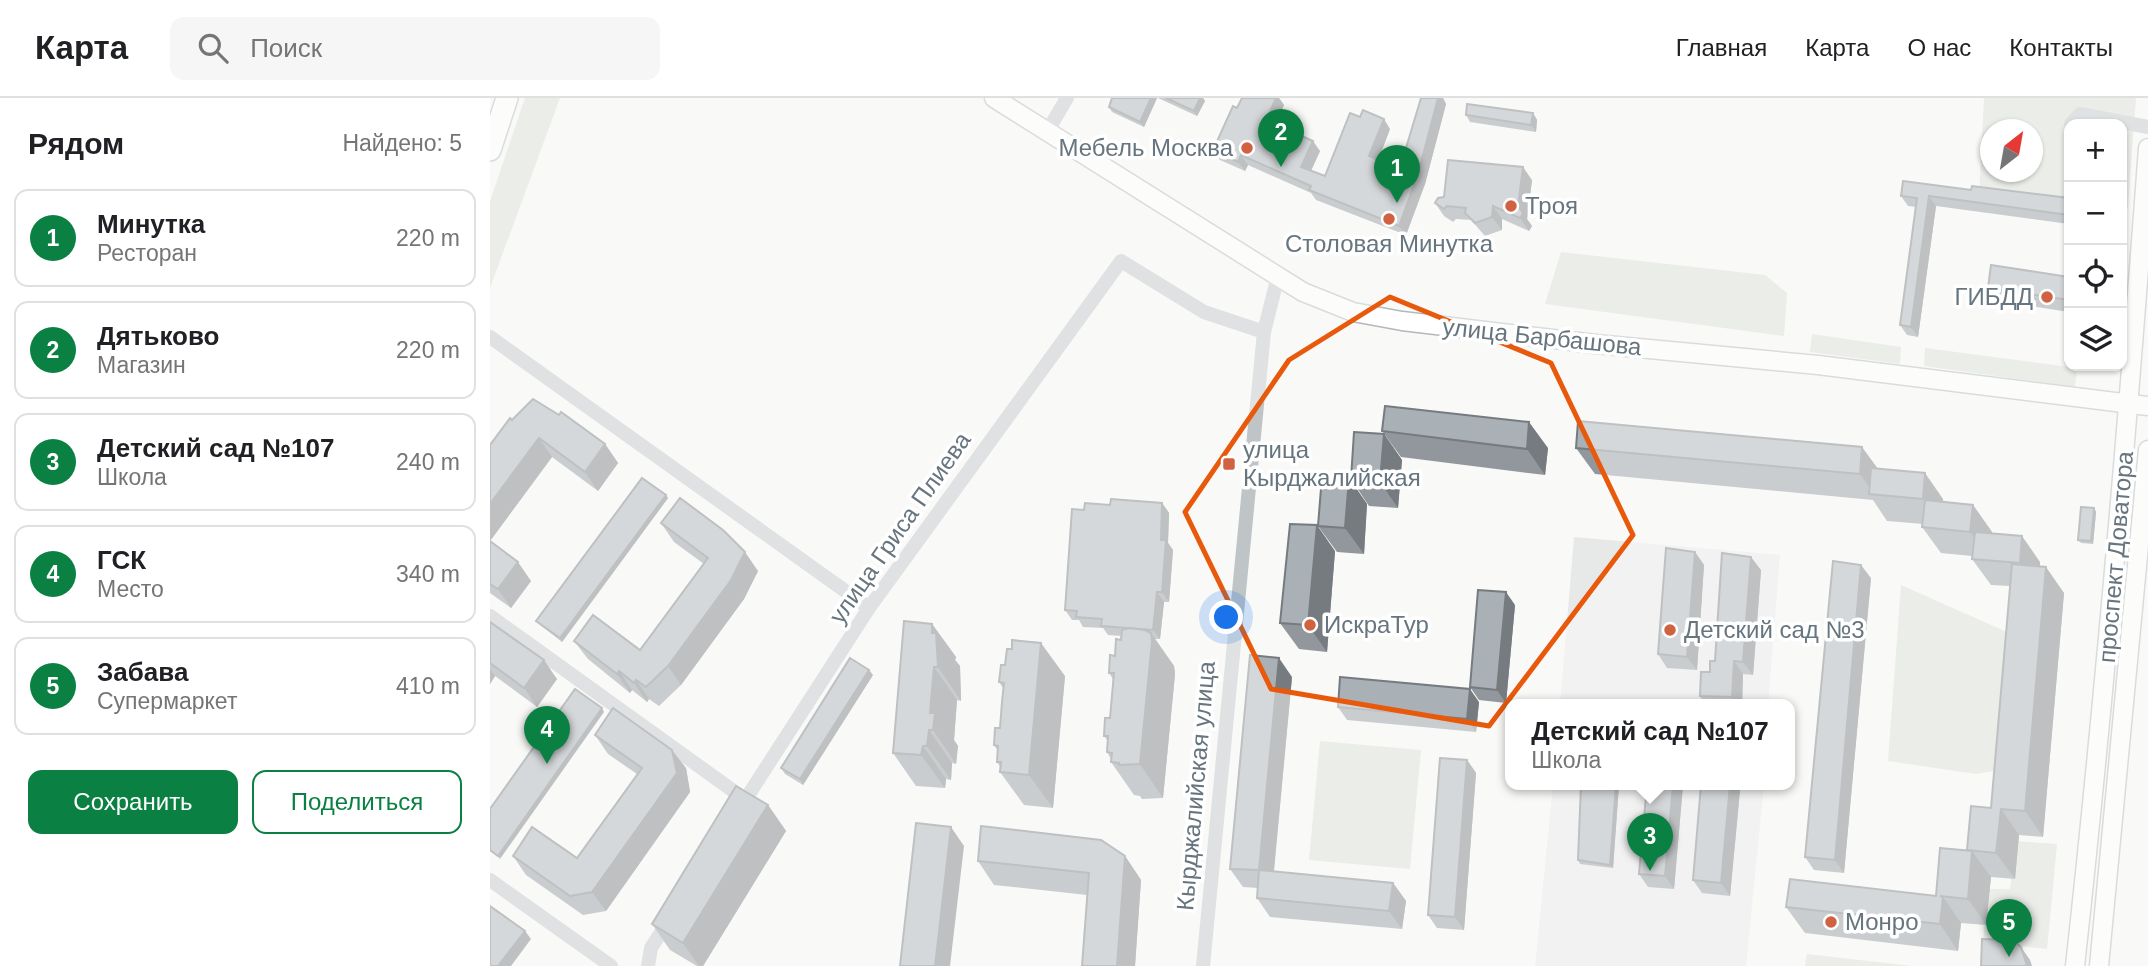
<!DOCTYPE html>
<html lang="ru">
<head>
<meta charset="utf-8">
<style>
	:root { --surface:#fff; --page:#f6f6f6; --text:#202124; --muted:#757577; --line:#e0e0e0; --accent:#0b8043 }
	body { margin:0; font-family:Arial,sans-serif; background:var(--page); color:var(--text) }
	.controls { position:absolute; right:21px; top:21px; display:grid; overflow:hidden; border-radius:14px; box-shadow:0 2px 5px #0004 }
	.controls button { width:63px; height:63px; display:grid; place-items:center; padding:0; border:0; border-bottom:2px solid var(--line); background:var(--surface); color:var(--text); font:35px sans-serif }
	.compass { position:absolute; left:1490px; top:21px; width:63px; height:63px; border-radius:50%; background:var(--surface); box-shadow:0 2px 5px #0004; rotate:31deg }
	.you { position:absolute; left:737px; top:520px; width:24px; height:24px; margin:-18px; border:5px solid #fff; border-radius:50%; background:#1a73e8; box-shadow:0 0 0 10px #1a73e833 }
	.badge { display:grid; place-items:center; width:46px; height:46px; border-radius:50%; background:var(--accent); color:#fff; font-size:23px; font-weight:700 }
	.pin { position:absolute; translate:-50% -58px; filter:drop-shadow(0 2px 4px #0008) }
	.pin::after { content:''; position:absolute; top:37px; width:24px; height:21px; background:inherit; clip-path:polygon(0 0,100% 0,50% 100%) }
	.popup { position:absolute; left:1015px; top:601px; width:290px; height:91px; box-sizing:border-box; display:grid; place-content:center; border-radius:14px; background:var(--surface); filter:drop-shadow(0 2px 5px #0005); font-size:23px; white-space:nowrap; color:var(--muted) }
	.popup b { font-size:26px; color:var(--text) }
	.popup::after { content:''; position:absolute; left:50%; top:100%; margin-left:-14px; border:14px solid transparent; border-top-color:var(--surface) }
	.list { margin:0; padding:0; list-style:none }
	h2 { display:flex; justify-content:space-between; align-items:center; height:91px; margin:0; padding:0 28px; font-size:30px }
	h2 small { font-size:23px; font-weight:400; color:var(--muted) }
	.list li { display:grid; grid-template-columns:46px 1fr auto; gap:21px; align-items:center; box-sizing:border-box; height:98px; margin:0 14px 14px; padding:0 14px; border:2px solid var(--line); border-radius:14px }
	.list b { display:block; font-size:26px; white-space:nowrap }
	.list p { margin:0; font-size:23px; white-space:nowrap; color:var(--muted) }
	.list em { font-size:23px; font-style:normal; color:var(--muted) }
	.actions { display:flex; gap:14px; padding:21px 28px }
	.actions a { flex:1; padding:16px 0; border:2px solid var(--accent); border-radius:14px; text-align:center; font-size:24px; color:var(--accent) }
	.actions .main { background:var(--accent); color:#fff }
	.icon { flex:none; width:38px; height:38px; fill:none; stroke:currentColor; stroke-width:2; stroke-linecap:round; stroke-linejoin:round }
	.map { position:relative; flex:none; width:1658px; height:868px; overflow:hidden }
	header { display:flex; align-items:center; gap:42px; box-sizing:border-box; height:98px; padding:0 35px; background:var(--surface); border-bottom:2px solid var(--line) }
	header strong { font-size:33px }
	nav { display:flex; gap:38px; margin-inline-start:auto; font-size:24px }
	.search { width:490px; height:63px; background:var(--page); display:flex; align-items:center; gap:18px; box-sizing:border-box; padding:0 24px; border-radius:14px; color:var(--muted); font-size:26px }
	main { display:flex }
	aside { flex:1; background:var(--surface) }
	.map>svg:first-child { display:block }
	.built { fill:#e7e8e8 }
	.green { fill:#daded7; fill-rule:evenodd }
	.lines { fill:none; stroke-linecap:round; stroke-linejoin:round }
	.major-casing { stroke:#b3b8bb; stroke-width:21 }
	.highway-casing { stroke:#b5b9bc; stroke-width:24 }
	.minor { stroke:#bfc4c7; stroke-width:14 }
	.major { stroke:#fff; stroke-width:18 }
	.highway { stroke:#fff; stroke-width:21 }
	.wall { fill:#91979d }
	.shaded-wall { fill:#767b7f }
	.building { fill:#a9b0b6; stroke:#767b7f; stroke-width:2 }
	.marked { fill:none; stroke:#e8590c; stroke-width:5; stroke-linejoin:round }
	.poi-dot { fill:#d06242; stroke:#fff; stroke-width:2.5 }
	.labels { text-anchor:middle; stroke-width:7; stroke-linejoin:round; paint-order:stroke }
	.poi-label { font-size:24px; fill:#67757f; stroke:#fff; text-anchor:start }
	.street-label { font-size:24px; fill:#67757f; stroke:#fff }
</style>
</head>
<body>
<header>
<strong>Карта</strong>
<div class="search"><svg class="icon" aria-label="search" viewBox="0 0 24 24"><circle cx="10" cy="10" r="6"/><path d="M15 15l6 6"/></svg>Поиск</div>
<nav><a>Главная</a><a>Карта</a><a>О нас</a><a>Контакты</a></nav>
</header>
<main>
<aside>
<h2>Рядом<small>Найдено: 5</small></h2>
<ul class="list">
<li><span class="badge">1</span><div><b>Минутка</b><p>Ресторан</p></div><em>220 m</em></li>
<li><span class="badge">2</span><div><b>Дятьково</b><p>Магазин</p></div><em>220 m</em></li>
<li><span class="badge">3</span><div><b>Детский сад №107</b><p>Школа</p></div><em>240 m</em></li>
<li><span class="badge">4</span><div><b>ГСК</b><p>Место</p></div><em>340 m</em></li>
<li><span class="badge">5</span><div><b>Забава</b><p>Супермаркет</p></div><em>410 m</em></li>
</ul>
<div class="actions"><a class="main">Сохранить</a><a>Поделиться</a></div>
</aside>
<div class="map">
<svg width="1658" height="868" viewBox="0 0 1658 868">
	<rect width="100%" height="100%" fill="#f9f9f8"/>
	<!-- built -->
	<g class="built">
		<polygon points="1084,439 1290,457 1278,607 1070,607"/>
		<polygon points="1063,687 1274,687 1256,868 1045,868"/>
	</g>
	<!-- green -->
	<g class="green">
		<polygon points="35,0 70,0 0,190 0,103"/>
		<path d="M 1494,0 L 1646,0 L 1638,110 L 1632,110 L 1632,26 L 1579,26 L 1579,109 L 1489,98 ZM 1500,32 L 1542,32 L 1542,74 L 1500,74 Z"/>
		<polygon points="1071,154 1275,177 1297,195 1294,238 1055,206"/>
		<polygon points="1322,236 1411,249 1410,266 1320,254"/>
		<polygon points="1435,250 1587,270 1585,289 1434,268"/>
		<polygon points="1411,487 1517,534 1504,673 1486,676 1398,663"/>
		<polygon points="830,643 931,652 920,771 819,762"/>
		<polygon points="1525,743 1567,746 1557,851 1493,844 1498,791 1520,791"/>
		<polygon points="1317,856 1422,868 1315,868"/>
	</g>
	<g class="lines">
		<!-- major casing -->
		<g class="major-casing">
			<g id="major">
				<polyline points="504,0 813,194 863,214 912,223 1106,246 1328,267 1658,308"/>
				<path d="M 1585,868 C 1615,596 1638,323 1658,50"/>
				<polyline points="1609,868 1658,352"/>
			</g>
		</g>
		<!-- highway casing -->
		<g class="highway-casing">
			<polyline id="highway" points="0,52 17,0"/>
		</g>
		<!-- minor -->
		<g class="minor">
			<polyline points="1581,26 1590,16 1658,29"/>
			<polyline points="557,34 577,0"/>
			<polyline points="0,239 379,510"/>
			<polyline points="0,518 256,702"/>
			<polyline points="250,710 379,510 631,163 714,214 774,234"/>
			<polyline points="0,782 121,868"/>
			<polyline points="158,868 161,850 179,822"/>
			<polyline points="713,868 774,234 788,178"/>
		</g>
		<!-- major -->
		<use href="#major" class="major"/>
		<!-- highway -->
		<use href="#highway" class="highway"/>
	</g>
	<!-- wall -->
	<g class="wall">
		<polygon points="667,0 654,29 622,14 619,9"/>
		<polygon points="668,0 713,0 715,3 707,18"/>
		<polygon points="752,0 789,0 794,7 785,26 830,53 821,73 835,78 900,31 888,62 910,70 931,0 953,0 956,6 935,86 916,137 826,102 821,95 758,67 755,73 730,62 723,52 747,10"/>
		<polygon points="1043,15 1047,22 1046,34 980,24 976,17"/>
		<polygon points="1042,82 1037,121 1042,128 1039,133 1012,121 1012,132 995,138 981,122 966,121 963,124 954,118 945,105"/>
		<polygon points="1481,92 1579,100 1579,126 1446,108 1428,239 1417,237 1410,227 1426,109 1418,108 1411,98"/>
		<polygon points="1579,179 1579,214 1507,203 1498,190"/>
		<polygon points="22,322 115,346 128,365 108,393 62,359 0,443"/>
		<polygon points="892,333 1058,350 1055,377 911,359"/>
		<polygon points="894,336 912,362 908,410 879,408 861,381"/>
		<polygon points="1086,350 1387,370 1453,401 1453,404 1483,407 1502,434 1501,435 1550,464 1550,468 1574,495 1553,739 1529,737 1525,781 1501,779 1496,827 1471,825 1468,853 1315,835 1296,809 1446,798 1477,753 1501,710 1520,488 1501,487 1482,461 1482,458 1451,455 1432,429 1433,426 1397,423 1383,402 1105,376"/>
		<polygon points="859,380 877,406 874,456 847,454 828,428"/>
		<polygon points="176,397 178,400 72,544 49,526 46,523"/>
		<polygon points="672,405 679,415 678,445 683,452 679,504 674,504 670,541 665,541 684,568 685,576 673,700 652,701 650,698 644,697 621,664 621,661 617,654 618,643 614,638 620,620 623,581 619,575 631,538 618,537 613,530 593,529 589,522 582,522 575,512 620,407"/>
		<polygon points="1604,410 1606,414 1603,446 1591,445 1588,442"/>
		<polygon points="171,425 268,473 254,501 191,587 169,608 159,601 157,604 142,592 140,595 98,561 84,543 150,552 214,466 184,444"/>
		<polygon points="0,443 41,483 21,510 0,495"/>
		<polygon points="845,453 837,554 809,551 790,525"/>
		<polygon points="1205,454 1214,467 1207,572 1177,570 1168,556"/>
		<polygon points="1271,472 1263,577 1253,576 1252,607 1216,607 1210,598 1225,563"/>
		<polygon points="1381,480 1354,775 1324,772 1315,759"/>
		<polygon points="1025,507 1016,605 989,602 980,589"/>
		<polygon points="0,524 67,581 47,609 5,578 0,586"/>
		<polygon points="442,526 466,559 465,562 470,568 471,603 467,602 464,642 468,648 466,666 462,665 461,682 456,681 455,690 426,688 403,655"/>
		<polygon points="383,577 313,687 295,676 291,670"/>
		<polygon points="575,578 563,710 534,707 510,674 511,670 507,664 508,653 504,647 510,630 513,590 509,584"/>
		<polygon points="802,579 784,774 903,785 916,803 912,831 780,819 767,800 768,790 753,789 740,771"/>
		<polygon points="989,604 986,634 857,622 848,609"/>
		<polygon points="105,637 196,670 200,694 116,813 93,817 36,777 23,758 87,760 147,676 118,656"/>
		<polygon points="977,662 986,675 974,832 947,830 938,817"/>
		<polygon points="1091,687 1129,687 1123,770 1090,766 1088,762"/>
		<polygon points="1157,687 1193,687 1184,791 1158,789 1149,776"/>
		<polygon points="1211,687 1246,687 1250,692 1240,798 1212,795 1203,782"/>
		<polygon points="278,707 296,733 213,868 207,868 180,852 162,826"/>
		<polygon points="635,758 651,782 645,868 592,868 597,797 504,787 488,763"/>
	</g>
	<!-- shaded-wall -->
	<g class="shaded-wall">
		<polygon points="661,0 667,0 654,29 650,24"/>
		<polygon points="710,0 713,0 715,3 707,18 704,13"/>
		<polygon points="786,0 789,0 794,7 783,32 776,22"/>
		<polygon points="948,0 953,0 956,6 935,86 916,137 909,128"/>
		<polygon points="1043,15 1047,22 1046,34 1041,27"/>
		<polygon points="894,21 900,31 886,68 879,58"/>
		<polygon points="823,43 830,53 818,79 811,69"/>
		<polygon points="751,57 758,67 755,73 748,64"/>
		<polygon points="1033,69 1042,82 1037,121 1042,128 1039,133 1030,120 1028,108"/>
		<polygon points="1439,98 1446,108 1428,239 1421,229"/>
		<polygon points="1003,108 1012,121 1012,132 1002,119"/>
		<polygon points="1039,324 1058,350 1055,377 1037,351"/>
		<polygon points="894,336 912,362 908,410 890,384"/>
		<polygon points="49,340 62,359 0,443 0,406"/>
		<polygon points="115,346 128,365 108,393 95,374"/>
		<polygon points="1372,349 1391,375 1385,397 1370,376"/>
		<polygon points="1435,375 1453,401 1451,428 1433,401"/>
		<polygon points="859,380 877,406 874,456 855,430"/>
		<polygon points="176,397 178,400 72,544 70,540"/>
		<polygon points="672,405 679,415 678,445 683,452 679,504 672,494 671,442"/>
		<polygon points="1483,407 1502,434 1499,460 1480,434"/>
		<polygon points="1604,410 1606,414 1603,446 1601,443"/>
		<polygon points="827,427 845,453 837,554 818,527"/>
		<polygon points="1532,438 1550,464 1548,491 1530,465"/>
		<polygon points="255,454 268,473 254,501 191,587 178,568"/>
		<polygon points="1205,454 1214,467 1207,572 1197,559"/>
		<polygon points="1261,459 1271,472 1263,577 1253,564"/>
		<polygon points="28,464 41,483 21,510 8,491"/>
		<polygon points="1371,467 1381,480 1354,775 1345,762"/>
		<polygon points="1556,469 1574,495 1553,739 1535,713"/>
		<polygon points="667,494 674,504 670,541 663,532"/>
		<polygon points="1016,494 1025,507 1016,605 1007,592"/>
		<polygon points="442,526 466,559 465,562 470,568 471,603 448,569 442,535"/>
		<polygon points="661,535 684,568 685,576 673,700 650,666"/>
		<polygon points="551,545 575,578 563,710 539,677"/>
		<polygon points="789,560 802,579 782,791 769,772"/>
		<polygon points="54,562 67,581 47,609 34,590"/>
		<polygon points="1244,563 1253,576 1252,607 1247,607 1242,599"/>
		<polygon points="444,569 467,602 464,642 468,648 466,666 443,632 440,615"/>
		<polygon points="0,571 5,578 0,586"/>
		<polygon points="379,572 383,577 313,687 310,681"/>
		<polygon points="129,573 142,592 140,595 127,576"/>
		<polygon points="146,582 159,601 157,604 144,585"/>
		<polygon points="980,591 989,604 986,634 977,621"/>
		<polygon points="112,610 114,614 10,761 8,758"/>
		<polygon points="439,632 462,665 461,682 437,648"/>
		<polygon points="433,648 456,681 455,690 431,657"/>
		<polygon points="182,652 196,670 200,694 116,813 102,794"/>
		<polygon points="977,662 986,675 974,832 965,819"/>
		<polygon points="1126,687 1129,687 1123,770 1120,767"/>
		<polygon points="1183,687 1193,687 1184,791 1175,778"/>
		<polygon points="1240,687 1246,687 1250,692 1240,798 1231,785"/>
		<polygon points="278,707 296,733 213,868 209,868 193,845"/>
		<polygon points="1511,711 1529,737 1525,781 1506,755"/>
		<polygon points="461,729 474,748 460,868 445,868"/>
		<polygon points="1482,753 1501,779 1496,827 1478,801"/>
		<polygon points="635,758 651,782 645,868 627,868"/>
		<polygon points="903,785 916,803 912,831 899,813"/>
		<polygon points="1453,799 1471,825 1468,853 1450,826"/>
		<polygon points="35,833 41,841 21,868 8,868"/>
		<polygon points="1531,849 1540,862 1542,868 1537,868"/>
	</g>
	<!-- building -->
	<g class="building">
		<polygon points="622,0 661,0 650,24 619,9"/>
		<polygon points="676,0 710,0 704,13"/>
		<polygon points="752,0 786,0 776,22 823,43 811,69 835,78 860,15 870,19 873,12 894,21 879,58 910,70 931,0 948,0 928,76 909,128 819,92 821,88 751,57 748,64 723,52 743,8 747,10"/>
		<polygon points="977,6 1043,15 1041,27 976,17"/>
		<polygon points="958,62 1033,69 1028,108 1033,115 1030,120 1003,108 1002,119 985,125 975,115 976,110 957,108 954,111 945,105 948,100 954,99"/>
		<polygon points="1413,83 1481,92 1482,88 1579,100 1579,117 1439,98 1421,229 1410,227 1427,100 1411,98"/>
		<polygon points="1501,167 1579,179 1579,202 1498,190"/>
		<polygon points="43,301 69,317 71,314 115,346 95,374 49,340 0,406 0,347 20,320 22,322"/>
		<polygon points="895,308 1039,324 1037,351 892,333"/>
		<polygon points="1088,323 1372,349 1370,376 1086,350"/>
		<polygon points="864,334 894,336 890,384 861,381"/>
		<polygon points="1381,370 1435,375 1433,401 1379,396"/>
		<polygon points="832,378 859,380 855,430 828,428"/>
		<polygon points="152,380 176,397 70,540 46,523"/>
		<polygon points="190,400 233,432 255,454 241,482 178,568 156,589 146,582 144,585 129,573 127,576 84,543 103,517 150,552 218,460 171,425"/>
		<polygon points="621,401 672,405 671,442 676,442 672,494 667,494 663,532 611,528 612,521 586,519 587,513 575,512 582,411 594,412 595,405 620,407"/>
		<polygon points="1435,402 1483,407 1480,434 1432,429"/>
		<polygon points="1591,409 1604,410 1601,443 1588,442"/>
		<polygon points="800,426 827,427 818,527 790,525"/>
		<polygon points="1485,434 1532,438 1530,465 1482,461"/>
		<polygon points="0,443 28,464 8,491 0,486"/>
		<polygon points="1176,450 1205,454 1197,559 1168,556"/>
		<polygon points="1232,455 1261,459 1253,564 1244,563 1242,599 1210,598 1211,574 1220,574 1220,563 1225,563"/>
		<polygon points="1343,463 1371,467 1345,762 1315,759"/>
		<polygon points="1522,466 1556,469 1535,713 1511,711 1506,755 1477,752 1481,708 1501,710"/>
		<polygon points="988,492 1016,494 1007,592 980,589"/>
		<polygon points="414,523 442,526 442,535 446,535 448,569 444,569 440,615 445,615 443,632 439,632 437,648 433,648 431,657 403,655"/>
		<polygon points="0,524 54,562 34,590 0,565"/>
		<polygon points="639,530 655,532 661,535 662,543 650,666 629,667 629,665 621,664 622,655 617,654 618,638 614,638 615,620 620,620 624,575 619,575 620,557 625,558 626,541 631,542 632,532"/>
		<polygon points="522,542 551,545 539,677 510,674 511,664 507,664 508,648 504,647 505,630 510,630 512,604 514,585 509,584 511,567 515,567 517,551 522,551"/>
		<polygon points="760,557 789,560 769,772 740,771"/>
		<polygon points="360,560 379,572 310,681 291,670"/>
		<polygon points="850,579 980,591 977,621 848,609"/>
		<polygon points="85,591 112,610 8,758 0,752 0,711"/>
		<polygon points="123,610 182,652 187,675 102,794 80,798 23,758 42,729 87,760 152,670 105,637"/>
		<polygon points="950,660 977,662 965,819 938,817"/>
		<polygon points="1091,687 1126,687 1120,767 1088,762"/>
		<polygon points="1157,687 1183,687 1175,778 1149,776"/>
		<polygon points="1211,687 1240,687 1231,785 1203,782"/>
		<polygon points="246,688 278,707 193,845 162,826"/>
		<polygon points="426,725 461,729 445,868 410,868"/>
		<polygon points="491,728 611,742 635,758 627,868 592,868 599,775 488,763"/>
		<polygon points="1450,750 1482,753 1478,801 1450,798 1453,799 1450,826 1296,809 1300,781 1446,798"/>
		<polygon points="769,772 903,785 899,813 767,800"/>
		<polygon points="0,808 35,833 8,868 0,868"/>
		<polygon points="1492,841 1523,842 1531,849 1537,868 1491,868"/>
	</g>
	<!-- marked area -->
	<path d="M0 0H1658V868H0ZM 900,199 L 1061,265 L 1143,437 L 999,628 L 781,591 L 695,414 L 799,262 Z" fill="#f9f9f8" fill-opacity=".55" fill-rule="evenodd"/>
	<path class="marked" d="M 900,199 L 1061,265 L 1143,437 L 999,628 L 781,591 L 695,414 L 799,262 Z"/>
	<!-- markers -->
	<g class="poi-dot">
		<circle cx="757" cy="50" r="7"/>
		<circle cx="1021" cy="108" r="7"/>
		<circle cx="899" cy="121" r="7"/>
		<circle cx="1557" cy="199" r="7"/>
		<rect x="732" y="359" width="14" height="14" rx="3.5"/>
		<circle cx="820" cy="527" r="7"/>
		<circle cx="1180" cy="532" r="7"/>
		<circle cx="1341" cy="824" r="7"/>
	</g>
	<g class="labels">
		<!-- poi labels -->
		<g class="poi-label">
			<text x="743" y="58" text-anchor="end">Мебель Москва</text>
			<text x="1035" y="116">Троя</text>
			<text x="899" y="154" text-anchor="middle">Столовая Минутка</text>
			<text x="1543" y="207" text-anchor="end">ГИБДД</text>
			<text x="753" y="360">улица<tspan x="753" dy="28">Кырджалийская</tspan></text>
			<text x="834" y="535">ИскраТур</text>
			<text x="1194" y="540">Детский сад №3</text>
			<text x="1355" y="832">Монро</text>
		</g>
		<!-- street labels -->
		<g class="street-label">
			<text transform="translate(1052 239) rotate(6)" y="8">улица Барбашова</text>
			<text transform="translate(410 430) rotate(-55)" y="8">улица Гриса Плиева</text>
			<text transform="translate(1626 459) rotate(-85)" y="8">проспект Доватора</text>
			<text transform="translate(706 688) rotate(-85)" y="8">Кырджалийская улица</text>
		</g>
	</g>
</svg>
<div class="controls">
<button>+</button>
<button>−</button>
<button><svg class="icon" aria-label="locate" viewBox="0 0 24 24"><circle cx="12" cy="12" r="6"/><path d="M12 2v4M12 18v4M2 12h4M18 12h4"/></svg></button>
<button><svg class="icon" aria-label="layers" viewBox="0 0 24 24"><path d="M12 4l9 5-9 5-9-5zM3 14l9 5 9-5"/></svg></button>
</div>
<svg class="compass" viewBox="-18 -18 36 36"><path d="M0-13l5 13h-10z" fill="#e53935"/><path d="M0 13l5-13h-10z" fill="#757577"/></svg>
<div class="you"></div>
<div class="pin badge" style="left:907px;top:105px">1</div>
<div class="pin badge" style="left:791px;top:69px">2</div>
<div class="pin badge" style="left:1160px;top:773px">3</div>
<div class="popup"><b>Детский сад №107</b>Школа</div>
<div class="pin badge" style="left:57px;top:666px">4</div>
<div class="pin badge" style="left:1519px;top:859px">5</div>
</div>
</main>
</body>
</html>
